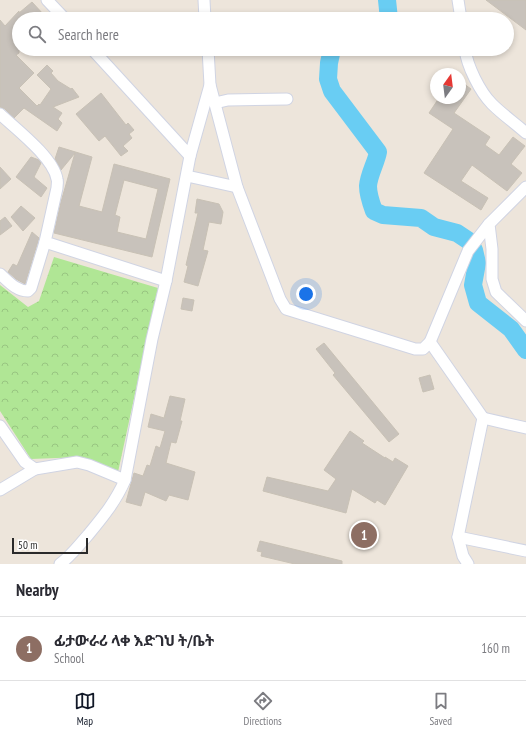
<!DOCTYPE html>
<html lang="en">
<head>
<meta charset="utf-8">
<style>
	:root { --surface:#fff; --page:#f7f7f7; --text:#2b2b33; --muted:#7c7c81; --line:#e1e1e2; --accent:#111827 }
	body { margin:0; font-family:"PT Sans Narrow","Noto Sans Ethiopic",sans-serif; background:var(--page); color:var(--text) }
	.compass { position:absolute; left:430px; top:68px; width:36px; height:36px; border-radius:50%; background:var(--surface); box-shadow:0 2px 6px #0003; rotate:14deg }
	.scale { position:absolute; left:12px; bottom:10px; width:76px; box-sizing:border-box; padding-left:4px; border:2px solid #2a2a2a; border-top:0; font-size:11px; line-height:14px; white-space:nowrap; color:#2a2a2a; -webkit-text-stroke:3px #fff; paint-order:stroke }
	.you { position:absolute; left:306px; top:294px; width:14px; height:14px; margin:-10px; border:3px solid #fff; border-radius:50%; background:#1a73e8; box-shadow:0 0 0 6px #1a73e833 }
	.badge { display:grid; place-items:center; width:26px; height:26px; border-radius:50%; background:var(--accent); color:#fff; font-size:13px; font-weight:700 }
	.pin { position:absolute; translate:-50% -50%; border:2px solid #fff; box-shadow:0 1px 4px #0006 }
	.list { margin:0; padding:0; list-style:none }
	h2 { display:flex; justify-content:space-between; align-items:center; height:52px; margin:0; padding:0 16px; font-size:17px }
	h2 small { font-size:13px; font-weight:400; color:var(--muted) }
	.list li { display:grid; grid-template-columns:26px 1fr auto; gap:12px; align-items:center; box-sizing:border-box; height:64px; padding:0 16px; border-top:1px solid var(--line) }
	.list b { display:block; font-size:15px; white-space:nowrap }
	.list p { margin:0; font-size:13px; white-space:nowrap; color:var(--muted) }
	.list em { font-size:13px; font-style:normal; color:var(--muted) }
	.icon { flex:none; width:22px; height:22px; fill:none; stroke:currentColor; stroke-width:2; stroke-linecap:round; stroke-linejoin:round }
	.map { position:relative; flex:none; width:526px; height:564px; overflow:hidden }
	.search { position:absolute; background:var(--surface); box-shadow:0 2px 6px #0003; left:12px; right:12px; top:12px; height:44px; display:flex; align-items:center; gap:10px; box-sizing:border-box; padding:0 14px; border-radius:22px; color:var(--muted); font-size:15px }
	.sheet { height:116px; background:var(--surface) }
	nav { display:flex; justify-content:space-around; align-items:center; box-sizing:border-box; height:56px; border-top:1px solid var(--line); background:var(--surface); font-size:11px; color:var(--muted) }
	nav a { display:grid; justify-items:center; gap:2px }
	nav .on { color:var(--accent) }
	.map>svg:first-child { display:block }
	.forest { fill:url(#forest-crowns) }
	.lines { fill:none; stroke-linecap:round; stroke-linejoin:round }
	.river { stroke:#69cdf3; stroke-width:18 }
	.building { fill:#c8c2bb; stroke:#c8c1b5; fill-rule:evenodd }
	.minor-casing { stroke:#d0d4e3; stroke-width:13 }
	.minor { stroke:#fff; stroke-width:11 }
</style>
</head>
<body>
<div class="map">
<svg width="526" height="564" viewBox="0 0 526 564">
	<defs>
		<pattern id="forest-crowns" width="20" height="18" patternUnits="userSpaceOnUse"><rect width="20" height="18" fill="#b0e695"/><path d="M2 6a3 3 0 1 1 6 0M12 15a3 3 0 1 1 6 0" fill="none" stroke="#98c581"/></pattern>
	</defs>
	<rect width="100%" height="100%" fill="#ede5db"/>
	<!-- forest -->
	<polygon class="forest" points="54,257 158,288 118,472 83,457 31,459 0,411 0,285 28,307 39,301"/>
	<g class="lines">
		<!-- river -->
		<g class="river">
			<polyline points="387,0 389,19"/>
			<path d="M 332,49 L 329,63 L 328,79 L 332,91 L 378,152 C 376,163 369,174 368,186 C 368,194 371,203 374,211 L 383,215 L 421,218 L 434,227 L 457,233 L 469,241 L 474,250 L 477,263 L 473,285 L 478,303 L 511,329 L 526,350"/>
		</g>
	</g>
	<!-- building -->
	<g class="building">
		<polygon points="486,0 526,0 526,30"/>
		<polygon points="32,2 44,15 40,19 19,19 19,53 16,55 34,73 19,88 37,106 39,104 40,105 51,89 37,75 47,65 53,71 51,73 58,81 71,89 72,88 79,97 53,107 62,113 58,119 62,123 57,131 24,108 14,118 5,109 0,107 0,20 5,26 19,11 19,13"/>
		<polygon points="460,81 471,89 454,113 490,137 485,145 499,155 513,137 525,146 511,164 522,173 507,191 472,165 461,181 488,198 481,210 424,173 453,129 429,113 439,98 460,98"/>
		<polygon points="101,93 126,125 128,123 134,130 129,134 132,138 123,146 128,151 121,156 105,136 99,141 76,114"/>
		<path d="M 59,147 L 92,157 L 79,206 L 102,212 L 114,164 L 170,179 L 152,257 L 54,233 L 61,202 L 75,153 L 61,170 L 55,159 ZM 124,180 L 158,189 L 146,239 L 117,232 L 120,217 L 115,215 Z"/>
		<polygon points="31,157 39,160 41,163 34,177 47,188 41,197 16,177"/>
		<polygon points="0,167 11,179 0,189"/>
		<polygon points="197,199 219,204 223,212 221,224 209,222 203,250 208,251 198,286 184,282 188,266 186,265 198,213 195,213"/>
		<polygon points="21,206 35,218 23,231 11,217"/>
		<polygon points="5,217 12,226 0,235 0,221"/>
		<polygon points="32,232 39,238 25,284 16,279 8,272 13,264 17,266"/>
		<polygon points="183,298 194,300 192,311 181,309"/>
		<polygon points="324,343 399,434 389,442 333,375 335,373 316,349"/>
		<polygon points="430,375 434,389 423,392 419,378"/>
		<polygon points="170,396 185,399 180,421 182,421 176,443 171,442 166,463 195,472 188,500 169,495 166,501 145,492 141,506 126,502 134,473 143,476 147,465 150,466 156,446 160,448 165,431 148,427 151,414 164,418"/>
		<polygon points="350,431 364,441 362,443 385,458 385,457 393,462 395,458 408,466 385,505 377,500 375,503 352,489 346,513 263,491 267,477 328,491 336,479 324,470"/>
		<polygon points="260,541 342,561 342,564 295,564 261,556 262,552 257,551"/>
	</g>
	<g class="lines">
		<!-- minor casing -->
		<g class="minor-casing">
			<g id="minor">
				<polyline points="47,0 65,19"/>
				<polyline points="204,0 205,19"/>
				<polyline points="458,0 461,19"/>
				<polyline points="92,49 190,156 210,85 208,49"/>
				<path d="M 465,49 C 467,66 480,92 492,104 C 503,115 515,123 526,133"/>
				<polyline points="210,85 237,187 280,299 286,309 415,349 423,349 430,342 468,251 489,224"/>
				<polyline points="215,103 228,100 287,99"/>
				<path d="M 0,114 C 16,129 53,157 57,179 C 58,181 57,185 57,188 L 45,242 L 166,281"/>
				<polyline points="187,176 237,187"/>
				<polyline points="526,187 489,224 492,249 492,279 496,292 526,321"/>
				<path d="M 0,274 C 8,281 16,291 28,291 L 31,288 L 45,242"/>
				<polyline points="430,342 483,418 458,537 463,556 468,564"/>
				<polyline points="483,418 526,428"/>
				<polyline points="0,426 25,462 35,469 77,462 89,465 125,480"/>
				<polyline points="0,490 35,469"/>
				<polyline points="458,537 526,551"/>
				<path d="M 60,564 C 71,556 79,545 88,535 C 103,517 116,501 125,480 L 152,339 L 166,281 L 190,156"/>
			</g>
		</g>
		<!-- minor -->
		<use href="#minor" class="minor"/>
	</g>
</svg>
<svg class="compass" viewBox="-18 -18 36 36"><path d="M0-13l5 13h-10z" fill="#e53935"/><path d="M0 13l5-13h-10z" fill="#7c7c81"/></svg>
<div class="scale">50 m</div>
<div class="you"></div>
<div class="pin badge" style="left:364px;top:535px;background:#8d6e63">1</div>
<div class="search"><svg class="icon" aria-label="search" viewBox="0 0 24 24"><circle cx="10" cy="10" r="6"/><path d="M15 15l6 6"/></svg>Search here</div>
</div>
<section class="sheet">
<h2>Nearby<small></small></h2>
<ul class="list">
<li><span class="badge" style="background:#8d6e63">1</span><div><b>ፊታውራሪ ላቀ እድገህ ት/ቤት</b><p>School</p></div><em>160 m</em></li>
</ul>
</section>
<nav>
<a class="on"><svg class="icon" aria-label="map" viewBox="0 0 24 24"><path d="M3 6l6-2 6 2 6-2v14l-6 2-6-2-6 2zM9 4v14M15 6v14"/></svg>Map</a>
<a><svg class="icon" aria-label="directions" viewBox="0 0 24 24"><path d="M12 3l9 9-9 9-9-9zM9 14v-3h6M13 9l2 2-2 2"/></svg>Directions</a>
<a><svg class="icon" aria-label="saved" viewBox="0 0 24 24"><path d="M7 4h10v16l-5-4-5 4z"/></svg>Saved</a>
</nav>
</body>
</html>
